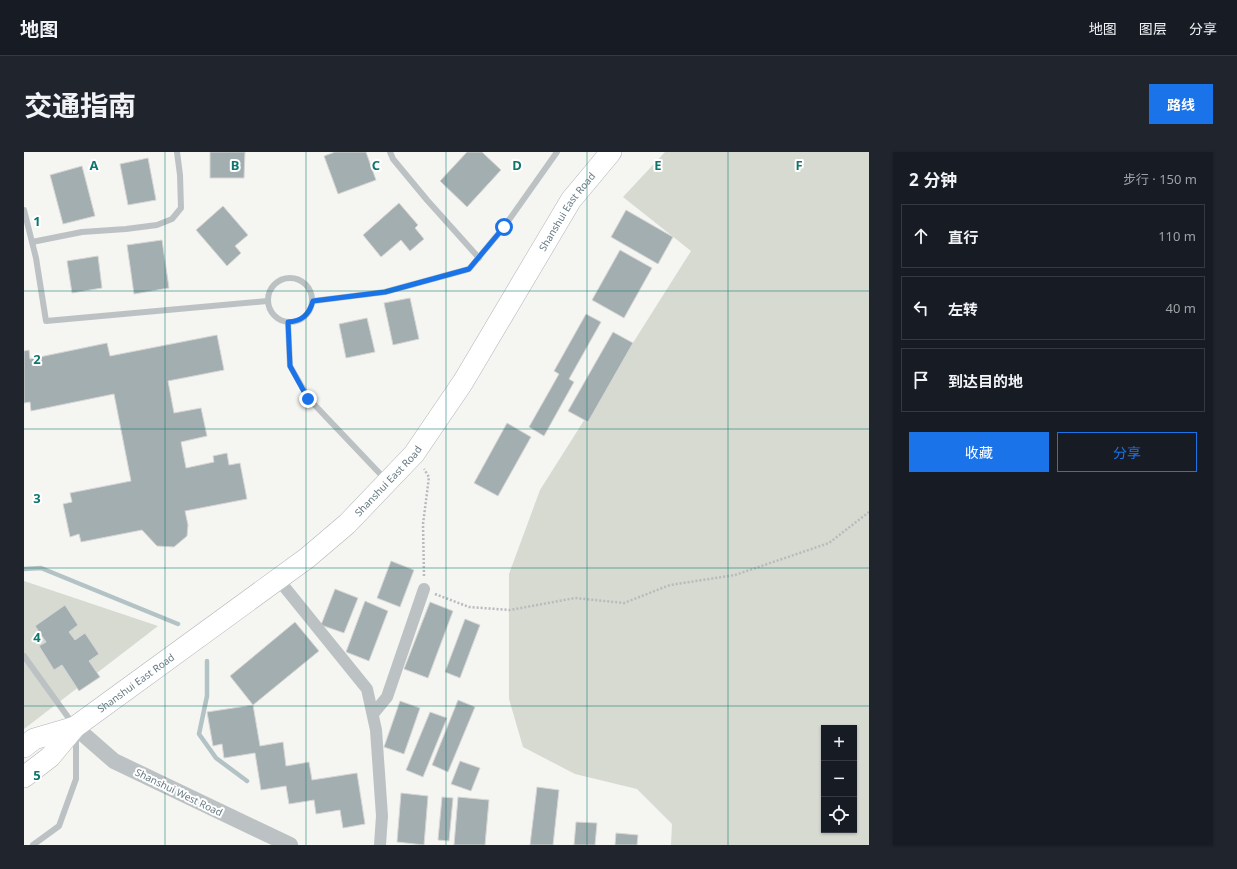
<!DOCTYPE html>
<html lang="zh">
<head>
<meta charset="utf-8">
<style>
	:root { --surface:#171b24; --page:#20242c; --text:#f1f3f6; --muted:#9ea1a6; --line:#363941; --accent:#1a73e8 }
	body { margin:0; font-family:"Noto Sans","Noto Sans SC",sans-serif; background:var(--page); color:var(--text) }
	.controls { position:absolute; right:12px; bottom:12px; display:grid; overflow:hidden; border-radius:0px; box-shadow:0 1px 3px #0004 }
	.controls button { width:36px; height:36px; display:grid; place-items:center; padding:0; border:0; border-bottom:1px solid var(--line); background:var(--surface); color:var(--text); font:20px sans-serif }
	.stop { position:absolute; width:12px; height:12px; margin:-9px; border:3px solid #1a73e8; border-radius:50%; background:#fff }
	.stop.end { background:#1a73e8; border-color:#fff; box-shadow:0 1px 4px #0008 }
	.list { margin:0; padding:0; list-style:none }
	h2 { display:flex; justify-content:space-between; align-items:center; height:52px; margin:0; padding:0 16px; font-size:17px }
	h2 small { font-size:13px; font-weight:400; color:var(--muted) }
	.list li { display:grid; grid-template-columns:26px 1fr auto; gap:12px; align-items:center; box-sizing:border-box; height:64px; margin:0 8px 8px; padding:0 8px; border:1px solid var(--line); border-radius:0px }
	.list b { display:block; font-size:15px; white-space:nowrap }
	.list em { font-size:13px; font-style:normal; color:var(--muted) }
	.actions { display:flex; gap:8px; padding:12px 16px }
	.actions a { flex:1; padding:9px 0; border:1px solid var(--accent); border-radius:0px; text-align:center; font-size:14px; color:var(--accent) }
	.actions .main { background:var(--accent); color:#fff }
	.icon { flex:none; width:22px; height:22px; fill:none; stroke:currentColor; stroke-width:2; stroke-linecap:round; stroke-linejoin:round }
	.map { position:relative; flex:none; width:845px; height:693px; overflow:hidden; border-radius:0px }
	header { display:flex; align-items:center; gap:24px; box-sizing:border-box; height:56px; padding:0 20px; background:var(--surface); border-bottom:1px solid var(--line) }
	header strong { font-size:19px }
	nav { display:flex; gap:22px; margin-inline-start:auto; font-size:14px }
	.intro { display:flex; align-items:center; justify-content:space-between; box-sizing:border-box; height:96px; padding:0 24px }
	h1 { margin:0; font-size:28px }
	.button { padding:10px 18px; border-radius:0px; background:var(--accent); color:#fff; font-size:14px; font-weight:700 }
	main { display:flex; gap:24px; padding:0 24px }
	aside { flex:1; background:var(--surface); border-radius:0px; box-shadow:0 1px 3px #0004 }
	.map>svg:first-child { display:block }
	.green { fill:#d6dad1; fill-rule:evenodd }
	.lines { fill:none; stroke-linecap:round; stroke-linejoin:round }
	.stream { stroke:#b3c3c5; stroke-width:4.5 }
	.building { fill:#a3aeb1; stroke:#d7d6d5 }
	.trunk-casing { stroke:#b0b5b7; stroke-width:22 }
	.path { stroke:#b7bbbc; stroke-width:2.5; stroke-dasharray:2 2; stroke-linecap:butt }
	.service { stroke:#bcc2c4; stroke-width:6 }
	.minor { stroke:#bcc2c4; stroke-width:12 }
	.tertiary { stroke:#bcc2c4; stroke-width:16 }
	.trunk { stroke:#fff; stroke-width:21 }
	.route { stroke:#1a73e8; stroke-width:5 }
	.grid { fill:none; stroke:#0f766e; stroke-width:1; stroke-opacity:0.55 }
	.labels { text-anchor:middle; stroke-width:4; stroke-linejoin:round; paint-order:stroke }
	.street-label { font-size:10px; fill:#657982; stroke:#fff }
	.grid-label { font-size:13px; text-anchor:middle; font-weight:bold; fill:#0f766e; stroke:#fff; stroke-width:4; stroke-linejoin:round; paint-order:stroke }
</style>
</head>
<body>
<header>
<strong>地图</strong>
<nav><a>地图</a><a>图层</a><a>分享</a></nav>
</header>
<div class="intro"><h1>交通指南</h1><a class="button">路线</a></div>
<main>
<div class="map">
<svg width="845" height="693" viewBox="0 0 845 693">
	<rect width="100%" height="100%" fill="#f5f5f2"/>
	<!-- green -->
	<g class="green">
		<path d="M 641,0 L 845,0 L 845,693 L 647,693 L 648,672 L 613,637 L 551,622 L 499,595 L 485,547 L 485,422 L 516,338 L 667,99 L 599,45 ZM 800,576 L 830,576 L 830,678 L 800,678 Z"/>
		<polygon points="0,429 134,474 0,577"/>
	</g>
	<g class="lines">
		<!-- stream -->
		<g class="stream">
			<polyline points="0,417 17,416 154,472"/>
			<polyline points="183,509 183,544 175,582 192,606 223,629"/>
		</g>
	</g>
	<!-- building -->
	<g class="building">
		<polygon points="186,0 221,0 220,26 186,26"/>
		<polygon points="311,0 342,0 352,28 314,42 300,4"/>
		<polygon points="443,0 458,0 477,18 443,55 416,29"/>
		<polygon points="124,6 132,48 104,53 96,12"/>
		<polygon points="58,14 71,64 39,72 26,23"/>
		<polygon points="375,51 394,73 391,76 400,87 386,99 377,88 357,105 339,83"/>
		<polygon points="199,54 224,83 211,94 217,101 203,114 172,78"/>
		<polygon points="602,58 649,85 634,112 587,85"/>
		<polygon points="138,88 145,136 110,142 103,93"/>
		<polygon points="596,98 628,116 600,166 568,148"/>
		<polygon points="74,104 78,136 48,141 43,109"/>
		<polygon points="386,146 395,187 369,193 360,151"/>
		<polygon points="562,162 577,170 545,227 550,230 520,284 505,275 535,222 530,219"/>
		<polygon points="343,166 351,200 322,206 315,172"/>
		<polygon points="589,180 609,191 564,270 544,259"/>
		<polygon points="193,183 200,218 144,229 150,261 177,256 183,284 157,290 162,316 190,310 189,304 203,301 205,313 216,311 223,347 161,359 164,373 163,384 150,395 133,394 118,378 57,390 55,382 46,385 39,352 48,350 46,341 107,329 90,242 7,259 6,250 0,251 0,199 5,198 6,207 83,191 86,204"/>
		<polygon points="483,271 507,285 474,344 450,331"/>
		<polygon points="367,409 390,418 376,455 353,446"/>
		<polygon points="311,437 334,446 320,481 297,473"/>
		<polygon points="341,449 364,459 345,509 322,500"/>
		<polygon points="406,450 429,459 404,526 380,517"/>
		<polygon points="41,453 54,473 45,480 51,488 61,481 75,502 65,509 76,525 55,539 38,513 30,518 15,494 22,490 11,474"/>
		<polygon points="441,467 456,473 436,526 421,520"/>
		<polygon points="271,470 295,499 229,553 206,524"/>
		<polygon points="434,548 451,555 424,620 408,613"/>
		<polygon points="376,549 396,556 380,602 360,595"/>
		<polygon points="229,553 236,594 259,590 262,614 285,610 288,628 333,621 341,672 319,676 316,658 292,662 290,648 265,652 262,634 237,638 231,601 200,606 198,592 189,594 183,560"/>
		<polygon points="406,560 423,566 399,625 382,618"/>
		<polygon points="436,609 456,616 447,639 427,632"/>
		<polygon points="513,635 535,638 529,693 506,693"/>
		<polygon points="377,641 404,644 400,693 373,690"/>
		<polygon points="418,645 429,646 425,689 414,688"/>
		<polygon points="434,645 465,648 461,693 430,693"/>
		<polygon points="552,670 573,671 571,693 550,693"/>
		<polygon points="592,681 614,683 613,693 591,693"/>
	</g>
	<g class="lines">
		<!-- trunk casing -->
		<g class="trunk-casing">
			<g id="trunk">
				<polyline points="0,595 10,587 51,575"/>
				<path id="s1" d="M 0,625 L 26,605 L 51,575 L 283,406 L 323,372 L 390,302 L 439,230 L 547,48 L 587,0"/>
			</g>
		</g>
		<!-- path -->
		<g class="path">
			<polyline points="400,424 399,372 405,325 400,317"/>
			<polyline points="411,442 445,455 486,458 551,446 600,451 646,433 711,423 805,391 845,360"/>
		</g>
		<!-- service -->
		<g class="service">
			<polyline points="366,0 369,7 403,48 455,106"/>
			<polyline points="0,58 12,106 22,169 243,149"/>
			<polyline points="8,90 58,80 102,77 133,73 148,67 157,56 156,23 153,0"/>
			<circle cx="266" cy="148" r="22"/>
			<polyline points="289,149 361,140 445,117 480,75 533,0"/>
			<polyline points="264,170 266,214 285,247 361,327"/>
			<polyline points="0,504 49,572"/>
			<polyline points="9,693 35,674 52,627 52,584"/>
		</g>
		<!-- minor -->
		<g class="minor">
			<polyline points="254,427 343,537 352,578 358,664 356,693"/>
			<polyline points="349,562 363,545 400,437"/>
		</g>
		<!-- tertiary -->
		<polyline class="tertiary" points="51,575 90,609 266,693"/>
		<!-- trunk -->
		<use href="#trunk" class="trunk"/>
	</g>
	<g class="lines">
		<!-- route -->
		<path class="route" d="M 284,247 L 266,214 L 264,170 C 278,169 285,163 289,149 L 361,140 L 445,117 L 480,75"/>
	</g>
	<!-- grid -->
	<path class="grid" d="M 141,0 L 141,693M 282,0 L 282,693M 422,0 L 422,693M 563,0 L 563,693M 704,0 L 704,693M 0,139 L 845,139M 0,277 L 845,277M 0,416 L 845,416M 0,554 L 845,554"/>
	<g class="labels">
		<!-- street labels -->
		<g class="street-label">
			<text dy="4" stroke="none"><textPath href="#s1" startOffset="795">Shanshui East Road</textPath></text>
			<text dy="4" stroke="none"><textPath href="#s1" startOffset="471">Shanshui East Road</textPath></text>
			<text dy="4" stroke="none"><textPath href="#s1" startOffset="147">Shanshui East Road</textPath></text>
			<text transform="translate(155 640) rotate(26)" y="4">Shanshui West Road</text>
		</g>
	</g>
	<g class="grid-label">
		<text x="70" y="18">A</text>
		<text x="211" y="18">B</text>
		<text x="352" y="18">C</text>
		<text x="493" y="18">D</text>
		<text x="634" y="18">E</text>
		<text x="775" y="18">F</text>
		<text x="13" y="74">1</text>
		<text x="13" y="212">2</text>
		<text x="13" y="351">3</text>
		<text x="13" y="490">4</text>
		<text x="13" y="628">5</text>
	</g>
</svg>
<div class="controls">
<button>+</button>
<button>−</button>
<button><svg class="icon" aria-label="locate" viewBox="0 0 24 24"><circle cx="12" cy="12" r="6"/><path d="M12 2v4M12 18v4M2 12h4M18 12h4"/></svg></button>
</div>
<div class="stop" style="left:480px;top:75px"></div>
<div class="stop end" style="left:284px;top:247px"></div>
</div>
<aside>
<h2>2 分钟<small>步行 · 150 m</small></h2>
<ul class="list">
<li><svg class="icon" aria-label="ahead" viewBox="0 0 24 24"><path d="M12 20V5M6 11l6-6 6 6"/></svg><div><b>直行</b></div><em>110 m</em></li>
<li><svg class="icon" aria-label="left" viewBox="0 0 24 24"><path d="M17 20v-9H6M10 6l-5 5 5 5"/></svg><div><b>左转</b></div><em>40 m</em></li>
<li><svg class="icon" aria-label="arrive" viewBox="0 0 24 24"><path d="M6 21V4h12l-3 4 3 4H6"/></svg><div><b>到达目的地</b></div></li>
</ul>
<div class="actions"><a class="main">收藏</a><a>分享</a></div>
</aside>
</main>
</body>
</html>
